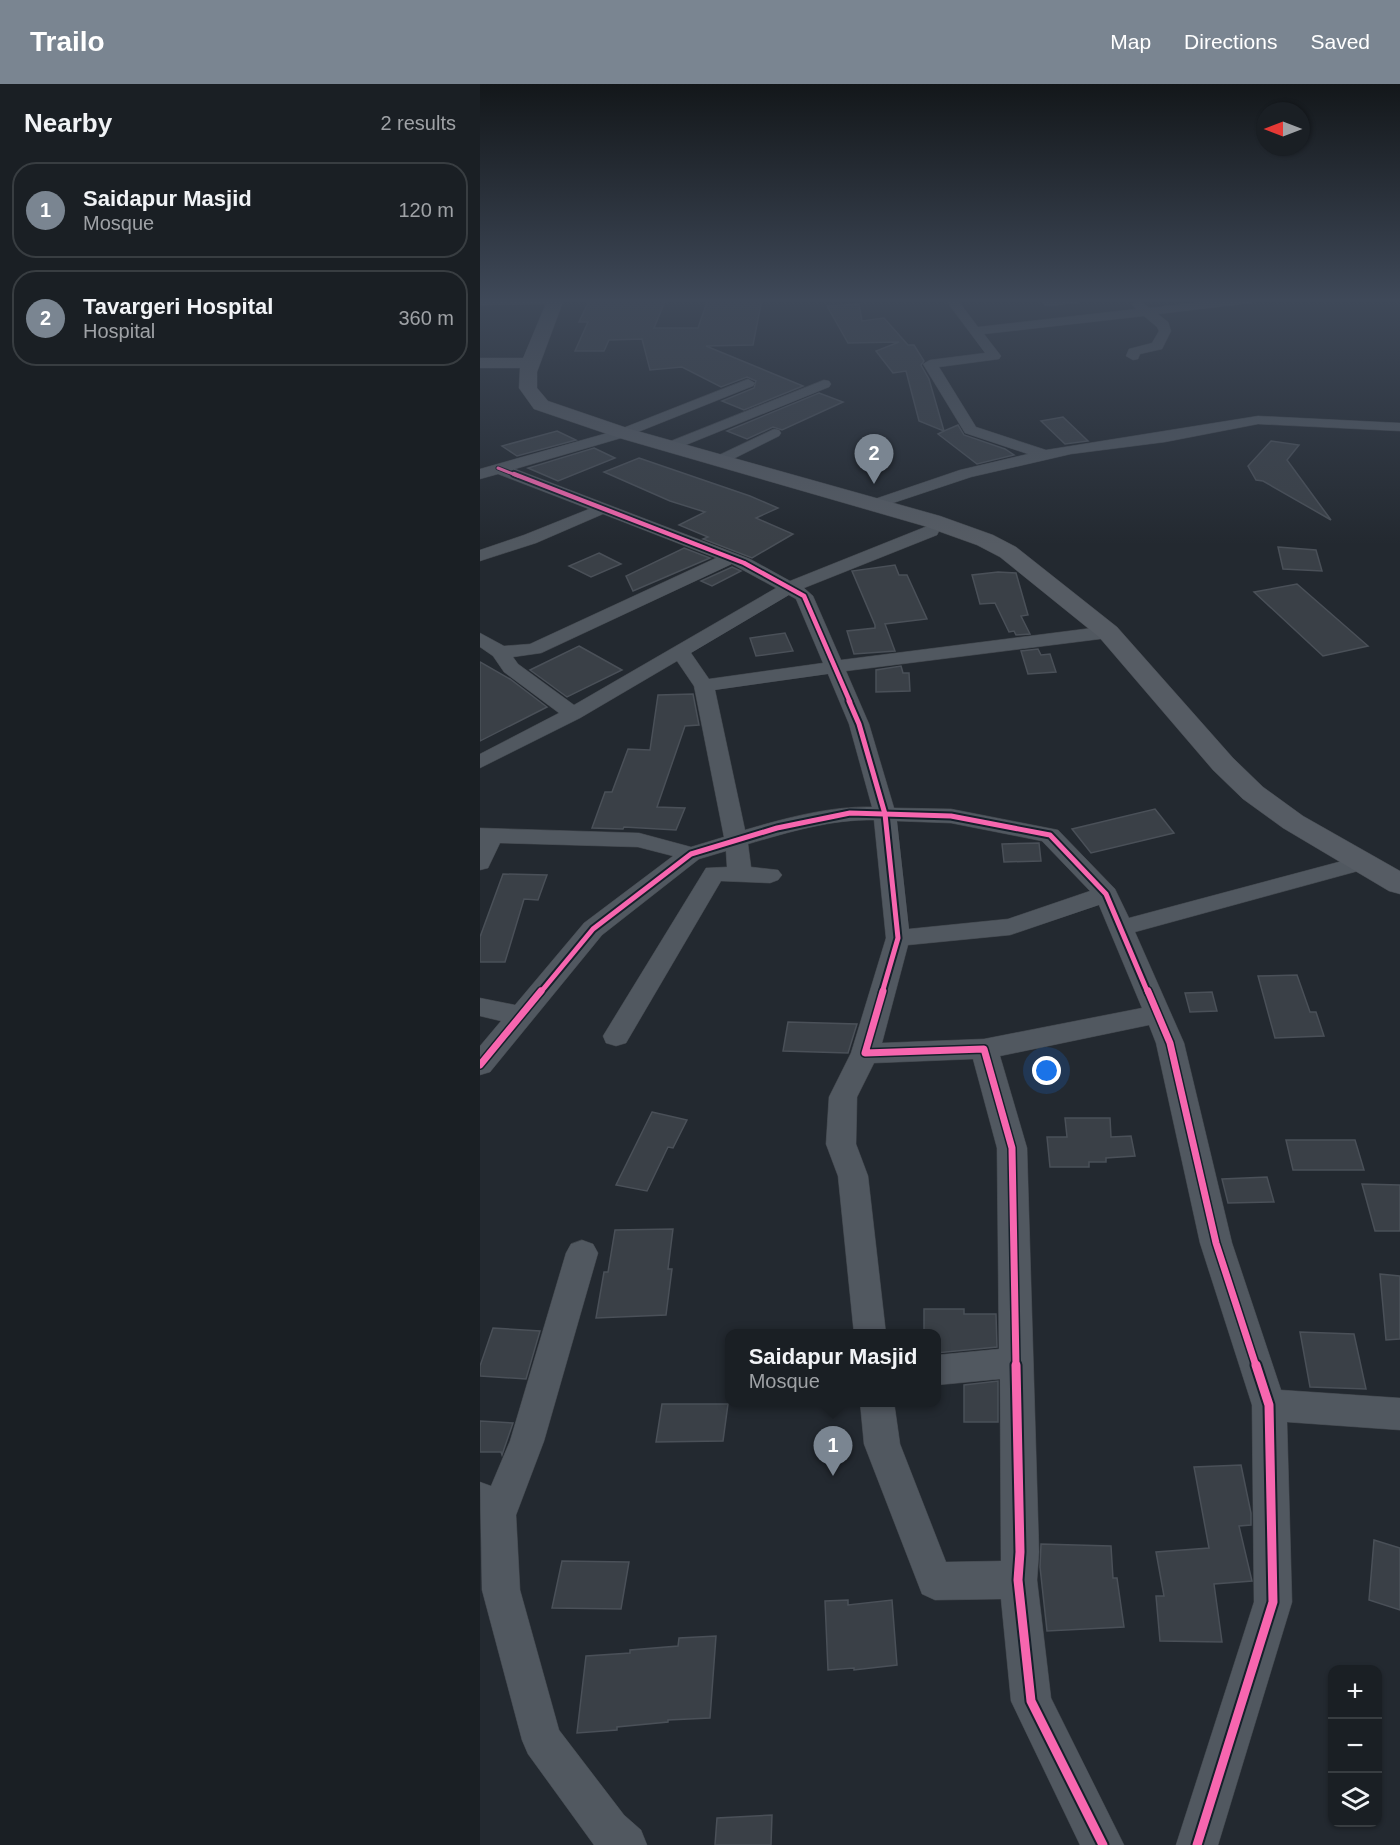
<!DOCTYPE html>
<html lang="en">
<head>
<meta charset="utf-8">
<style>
	:root { --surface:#1a1f24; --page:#272c31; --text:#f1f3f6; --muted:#9fa2a6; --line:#383d41; --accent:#7a8591 }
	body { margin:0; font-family:Helvetica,sans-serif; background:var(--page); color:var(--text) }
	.controls { position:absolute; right:18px; bottom:18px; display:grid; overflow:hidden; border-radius:12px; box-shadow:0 2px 4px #0004 }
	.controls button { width:54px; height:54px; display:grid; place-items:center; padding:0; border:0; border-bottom:2px solid var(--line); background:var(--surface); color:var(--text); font:30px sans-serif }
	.compass { position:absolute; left:776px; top:18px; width:54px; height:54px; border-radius:50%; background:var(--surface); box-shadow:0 2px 4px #0004; rotate:270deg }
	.you { position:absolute; left:567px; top:987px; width:21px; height:21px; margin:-15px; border:4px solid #fff; border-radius:50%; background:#1a73e8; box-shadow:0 0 0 9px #1a73e833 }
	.badge { display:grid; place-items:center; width:39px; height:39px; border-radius:50%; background:var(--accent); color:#fff; font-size:20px; font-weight:700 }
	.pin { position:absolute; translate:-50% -50px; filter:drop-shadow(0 2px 3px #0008) }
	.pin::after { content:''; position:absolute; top:32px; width:21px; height:18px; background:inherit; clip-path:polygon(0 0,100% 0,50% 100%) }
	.popup { position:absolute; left:245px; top:1245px; width:216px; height:78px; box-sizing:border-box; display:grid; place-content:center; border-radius:12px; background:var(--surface); filter:drop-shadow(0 2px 4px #0005); font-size:20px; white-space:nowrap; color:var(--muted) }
	.popup b { font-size:22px; color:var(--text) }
	.popup::after { content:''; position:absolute; left:50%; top:100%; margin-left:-12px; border:12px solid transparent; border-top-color:var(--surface) }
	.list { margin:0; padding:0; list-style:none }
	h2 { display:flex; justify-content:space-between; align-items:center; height:78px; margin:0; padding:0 24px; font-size:26px }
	h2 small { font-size:20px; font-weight:400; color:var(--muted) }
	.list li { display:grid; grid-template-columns:39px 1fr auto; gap:18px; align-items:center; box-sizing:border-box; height:96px; margin:0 12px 12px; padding:0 12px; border:2px solid var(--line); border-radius:24px }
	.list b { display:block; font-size:22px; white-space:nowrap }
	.list p { margin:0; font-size:20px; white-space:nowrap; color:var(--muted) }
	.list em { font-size:20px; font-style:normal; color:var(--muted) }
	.icon { flex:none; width:33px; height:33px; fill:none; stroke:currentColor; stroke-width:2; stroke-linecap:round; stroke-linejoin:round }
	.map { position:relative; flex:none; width:920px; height:1761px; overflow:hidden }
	header { display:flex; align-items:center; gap:36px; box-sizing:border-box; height:84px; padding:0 30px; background:var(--accent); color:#fff }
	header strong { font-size:28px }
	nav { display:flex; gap:33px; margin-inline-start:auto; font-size:21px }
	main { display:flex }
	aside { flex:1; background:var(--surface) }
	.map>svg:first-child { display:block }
	.building { fill:#3a4047; stroke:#4a5058; stroke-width:1.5 }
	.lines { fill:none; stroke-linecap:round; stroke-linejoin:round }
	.street-casing { stroke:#3f444a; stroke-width:1 }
	.secondary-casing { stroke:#3f444a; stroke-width:1 }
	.street { fill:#515860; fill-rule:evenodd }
	.secondary { fill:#565c64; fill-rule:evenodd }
	.cycleway-far4-casing { stroke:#16202b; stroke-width:5 }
	.cycleway-far3-casing { stroke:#16202b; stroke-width:8 }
	.cycleway-far2-casing { stroke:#16202b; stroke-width:9 }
	.cycleway-far1-casing { stroke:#16202b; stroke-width:10 }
	.cycleway-casing { stroke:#16202b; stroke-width:13 }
	.cycleway-far4 { stroke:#f766af; stroke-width:3 }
	.cycleway-far3 { stroke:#f766af; stroke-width:4.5 }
	.cycleway-far2 { stroke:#f766af; stroke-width:5 }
	.cycleway-far1 { stroke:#f766af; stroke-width:7 }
	.cycleway { stroke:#f766af; stroke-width:9 }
</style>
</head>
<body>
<header>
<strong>Trailo</strong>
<nav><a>Map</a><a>Directions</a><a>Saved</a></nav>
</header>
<main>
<aside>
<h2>Nearby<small>2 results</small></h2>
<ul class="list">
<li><span class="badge">1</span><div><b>Saidapur Masjid</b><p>Mosque</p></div><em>120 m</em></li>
<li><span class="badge">2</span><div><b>Tavargeri Hospital</b><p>Hospital</p></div><em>360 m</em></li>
</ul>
</aside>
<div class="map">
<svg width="920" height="1761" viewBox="0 0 920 1761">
	<rect width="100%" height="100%" fill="#232930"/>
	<!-- building -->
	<g class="building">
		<polygon points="110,215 186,215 174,244 218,244 228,215 282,215 273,261 226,262 323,302 264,326 242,317 274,304 276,297 267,293 241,303 202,283 170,286 162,255 129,256 124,267 95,267 108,238 99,238"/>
		<polygon points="379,220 382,237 404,234 428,261 434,261 444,277 441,281 449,295 464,347 478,341 484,351 525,365 534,371 497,380 458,350 464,347 439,337 426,287 413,289 396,267 419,258 368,259 347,222"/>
		<polygon points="339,309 363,318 302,346 293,343 267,355 247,347"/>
		<polygon points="583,333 608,357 585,360 561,337"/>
		<polygon points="77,347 96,356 37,372 22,362"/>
		<polygon points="791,357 819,361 807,376 851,436 783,397 776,396 768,382"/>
		<polygon points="114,364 135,374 78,397 48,384"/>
		<polygon points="159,374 270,412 298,424 276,434 313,450 272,474 223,455 228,453 199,441 225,428 190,417 124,388"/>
		<polygon points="798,463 836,466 842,487 803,485"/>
		<polygon points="204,464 230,474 153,507 146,492"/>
		<polygon points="119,469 141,480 111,493 89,482"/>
		<polygon points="415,481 419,491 427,491 447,535 405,540 415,567 374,570 367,547 395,544 395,541 372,487"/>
		<polygon points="252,483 261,487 232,502 221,497"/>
		<polygon points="518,488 536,489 548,531 541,532 550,550 536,551 534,547 529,548 515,519 500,520 492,491"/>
		<polygon points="817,500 888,562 843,572 774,508"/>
		<polygon points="305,549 313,567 276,572 270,554"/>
		<polygon points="99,562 142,586 87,613 50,586"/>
		<polygon points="558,565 561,571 570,570 576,588 548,590 541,567"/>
		<polygon points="0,578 30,595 67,623 0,657"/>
		<polygon points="421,582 423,589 429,589 430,607 396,608 396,586"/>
		<polygon points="213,610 219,641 205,642 177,723 205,724 196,746 144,743 143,745 112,744 125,708 132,708 148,665 170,666 178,611"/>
		<polygon points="675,725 694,749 611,769 592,745"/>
		<polygon points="559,759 561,777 524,778 522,760"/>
		<polygon points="23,790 67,791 58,816 44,815 25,878 0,878 0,853"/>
		<polygon points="817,891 830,928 836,928 844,952 795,954 778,892"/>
		<polygon points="732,908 737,927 710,928 705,909"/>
		<polygon points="308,938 377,940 368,969 303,967"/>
		<polygon points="172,1028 207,1036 193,1064 188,1063 167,1107 136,1101"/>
		<polygon points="585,1034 630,1034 631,1053 651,1052 655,1072 626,1074 626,1078 609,1078 609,1083 570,1083 567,1053 587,1053"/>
		<polygon points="806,1056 875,1056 884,1086 813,1086"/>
		<polygon points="787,1093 794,1118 748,1119 742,1095"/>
		<polygon points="882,1100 920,1101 920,1147 895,1147"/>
		<polygon points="193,1145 188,1185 192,1185 186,1231 116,1234 124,1188 128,1188 135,1146"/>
		<polygon points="900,1190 920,1192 920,1255 906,1256"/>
		<polygon points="444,1225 484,1225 484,1230 516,1230 517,1263 456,1269 456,1250 444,1250"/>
		<polygon points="13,1244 60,1247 46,1295 0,1292 0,1282"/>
		<polygon points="820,1248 874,1250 886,1305 830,1303"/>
		<polygon points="518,1297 518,1338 484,1338 484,1301"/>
		<polygon points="182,1320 248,1320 243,1357 176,1358"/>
		<polygon points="0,1337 33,1339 22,1371 21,1368 0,1368"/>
		<polygon points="761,1381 771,1429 771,1441 759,1442 772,1497 734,1500 742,1558 680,1557 676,1512 684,1512 676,1468 729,1464 714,1383"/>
		<polygon points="894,1456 920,1464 920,1526 889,1516"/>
		<polygon points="561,1460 631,1462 633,1494 637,1494 644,1543 567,1547 560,1483"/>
		<polygon points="82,1477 149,1478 141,1525 72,1524"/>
		<polygon points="368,1516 368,1521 412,1516 417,1581 374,1586 374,1584 348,1586 345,1517"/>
		<polygon points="236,1552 230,1634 188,1636 188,1638 137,1643 137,1646 97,1649 106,1572 150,1569 150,1566 198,1562 199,1554"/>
		<polygon points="292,1731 291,1761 235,1761 237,1734"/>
	</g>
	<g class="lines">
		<!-- street casing -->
		<g class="street-casing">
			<g id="street">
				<polygon points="0,215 81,215 82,216 76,220 0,221"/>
				<polygon points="465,215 477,215 498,243 656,225 652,221 658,217 670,224 743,215 777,215 771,219 678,230 688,238 691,247 682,265 660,270 658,275 653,276 646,272 649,265 672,259 679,247 677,243 664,232 504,250 521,272 519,275 459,283 496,343 566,366 778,332 920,339 920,347 778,340 685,358 591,370 491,393 401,423 389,423 387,420 389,417 480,386 548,370 485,349 443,280 450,276 505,269"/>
				<polygon points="564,215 604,215 598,219 568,222 564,221 562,218"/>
				<path d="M 268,295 L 275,299 L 273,302 L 148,352 L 35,385 L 270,475 L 310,497 L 445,443 L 457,443 L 459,447 L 457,451 L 324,504 L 333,512 L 361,576 L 628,542 L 635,544 L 637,548 L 635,552 L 628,554 L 366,587 L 389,640 L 414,724 L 471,725 L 578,746 L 635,805 L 649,834 L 881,772 L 889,774 L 893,779 L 889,784 L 655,848 L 704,959 L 752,1159 L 801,1306 L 920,1314 L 920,1346 L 807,1338 L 812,1518 L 738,1761 L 696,1761 L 774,1518 L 772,1321 L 720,1159 L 676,959 L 669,941 L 520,972 L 547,1064 L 559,1468 L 557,1496 L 571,1614 L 644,1761 L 600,1761 L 531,1617 L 521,1515 L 455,1516 L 442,1510 L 384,1360 L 380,1318 L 414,1318 L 420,1360 L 466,1478 L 521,1477 L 520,1295 L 457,1301 L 457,1271 L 519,1265 L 517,1064 L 493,975 L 394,979 L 377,1013 L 376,1060 L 388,1092 L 406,1250 L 374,1250 L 358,1092 L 346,1060 L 349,1013 L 371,969 L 406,854 L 394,736 C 352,735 309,748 268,760 L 271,783 L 298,786 L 302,791 L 298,796 L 290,799 L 241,797 L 146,959 L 136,962 L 126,959 L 123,952 L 226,784 L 247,783 L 246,767 L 219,775 L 122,851 L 10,988 L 0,991 L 0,962 L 21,937 L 0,932 L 0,914 L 35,921 L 104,839 L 193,772 L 158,763 L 20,759 L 8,784 L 0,786 L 0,744 L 159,749 L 211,763 L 244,753 L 214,602 L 197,577 L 100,634 L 0,684 L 0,670 L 79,629 L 24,588 L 13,572 L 0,563 L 0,549 L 24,562 L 50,560 L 236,474 L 123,430 L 56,459 L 0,477 L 0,466 L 44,451 L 109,425 L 18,390 L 0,395 L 0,385 L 138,346 ZM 252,480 L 296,504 L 94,621 L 38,580 L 33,573 L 61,569 ZM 309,511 L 316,515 L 343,579 L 229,595 L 211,569 ZM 348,590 L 369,640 L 392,723 C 350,722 306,734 265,746 L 235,606 ZM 417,737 L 471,739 L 562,757 L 610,807 L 528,835 L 429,845 ZM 619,821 L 662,924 L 504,955 L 402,959 L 428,861 L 530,851 Z"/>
				<polygon points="344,296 349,297 351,300 349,303 196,365 186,365 183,362 186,359"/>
				<polygon points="294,345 299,346 301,349 299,352 245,379 240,381 232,376 235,373"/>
				<polygon points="102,1156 113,1160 118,1169 64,1357 36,1431 40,1506 79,1646 144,1731 161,1746 167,1761 114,1761 48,1670 42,1656 2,1506 0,1398 11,1402 30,1357 86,1169 91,1160"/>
			</g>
		</g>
		<!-- secondary casing -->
		<g class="secondary-casing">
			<polygon id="secondary" points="68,215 84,215 57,288 57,304 68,317 150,345 460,432 513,451 536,463 637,543 753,674 783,703 823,732 920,787 920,810 909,807 803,744 763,715 733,686 619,553 520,473 497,461 444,442 136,353 54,325 39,304 40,284 0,284 0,274 43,274"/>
		</g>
		<!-- street -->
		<use href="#street" class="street"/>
		<!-- secondary -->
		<use href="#secondary" class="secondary"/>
		<!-- cycleway-far4 casing -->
		<g class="cycleway-far4-casing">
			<polyline id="cycleway-far4" points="18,384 38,392"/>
		</g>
		<!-- cycleway-far3 casing -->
		<g class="cycleway-far3-casing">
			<polyline id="cycleway-far3" points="34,390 264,479 324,512 370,618"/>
		</g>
		<!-- cycleway-far2 casing -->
		<g class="cycleway-far2-casing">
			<g id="cycleway-far2">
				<polyline points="369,617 379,640 405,730 418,854 402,909"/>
				<polyline points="60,909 113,845 211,770 297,744 370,729 471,732 570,751 626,810 668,909"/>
			</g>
		</g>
		<!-- cycleway-far1 casing -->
		<g class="cycleway-far1-casing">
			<g id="cycleway-far1">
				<polyline points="403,907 385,969 504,965 532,1064 536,1282"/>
				<polyline points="668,907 690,959 736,1159 776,1282"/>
				<polyline points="0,981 61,907"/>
			</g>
		</g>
		<!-- cycleway casing -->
		<g class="cycleway-casing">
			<g id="cycleway">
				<polyline points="536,1281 540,1468 538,1496 551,1617 623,1761"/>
				<polyline points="717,1761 793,1518 789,1321 776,1281"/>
			</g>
		</g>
		<!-- cycleway-far4 -->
		<use href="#cycleway-far4" class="cycleway-far4"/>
		<!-- cycleway-far3 -->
		<use href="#cycleway-far3" class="cycleway-far3"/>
		<!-- cycleway-far2 -->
		<use href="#cycleway-far2" class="cycleway-far2"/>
		<!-- cycleway-far1 -->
		<use href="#cycleway-far1" class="cycleway-far1"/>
		<!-- cycleway -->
		<use href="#cycleway" class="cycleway"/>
	</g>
	<!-- sky -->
	<linearGradient id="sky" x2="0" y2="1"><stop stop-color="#13171a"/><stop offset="0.47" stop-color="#3f4959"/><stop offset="1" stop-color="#3f4959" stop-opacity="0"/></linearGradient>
	<rect width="920" height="461" fill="url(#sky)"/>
</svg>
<div class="controls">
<button>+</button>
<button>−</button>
<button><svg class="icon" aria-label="layers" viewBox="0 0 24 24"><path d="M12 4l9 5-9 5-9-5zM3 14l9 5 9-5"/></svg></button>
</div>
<svg class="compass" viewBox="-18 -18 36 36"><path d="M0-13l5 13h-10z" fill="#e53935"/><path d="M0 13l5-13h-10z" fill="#9fa2a6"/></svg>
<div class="you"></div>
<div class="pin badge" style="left:353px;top:1392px">1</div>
<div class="popup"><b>Saidapur Masjid</b>Mosque</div>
<div class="pin badge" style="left:394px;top:400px">2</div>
</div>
</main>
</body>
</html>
